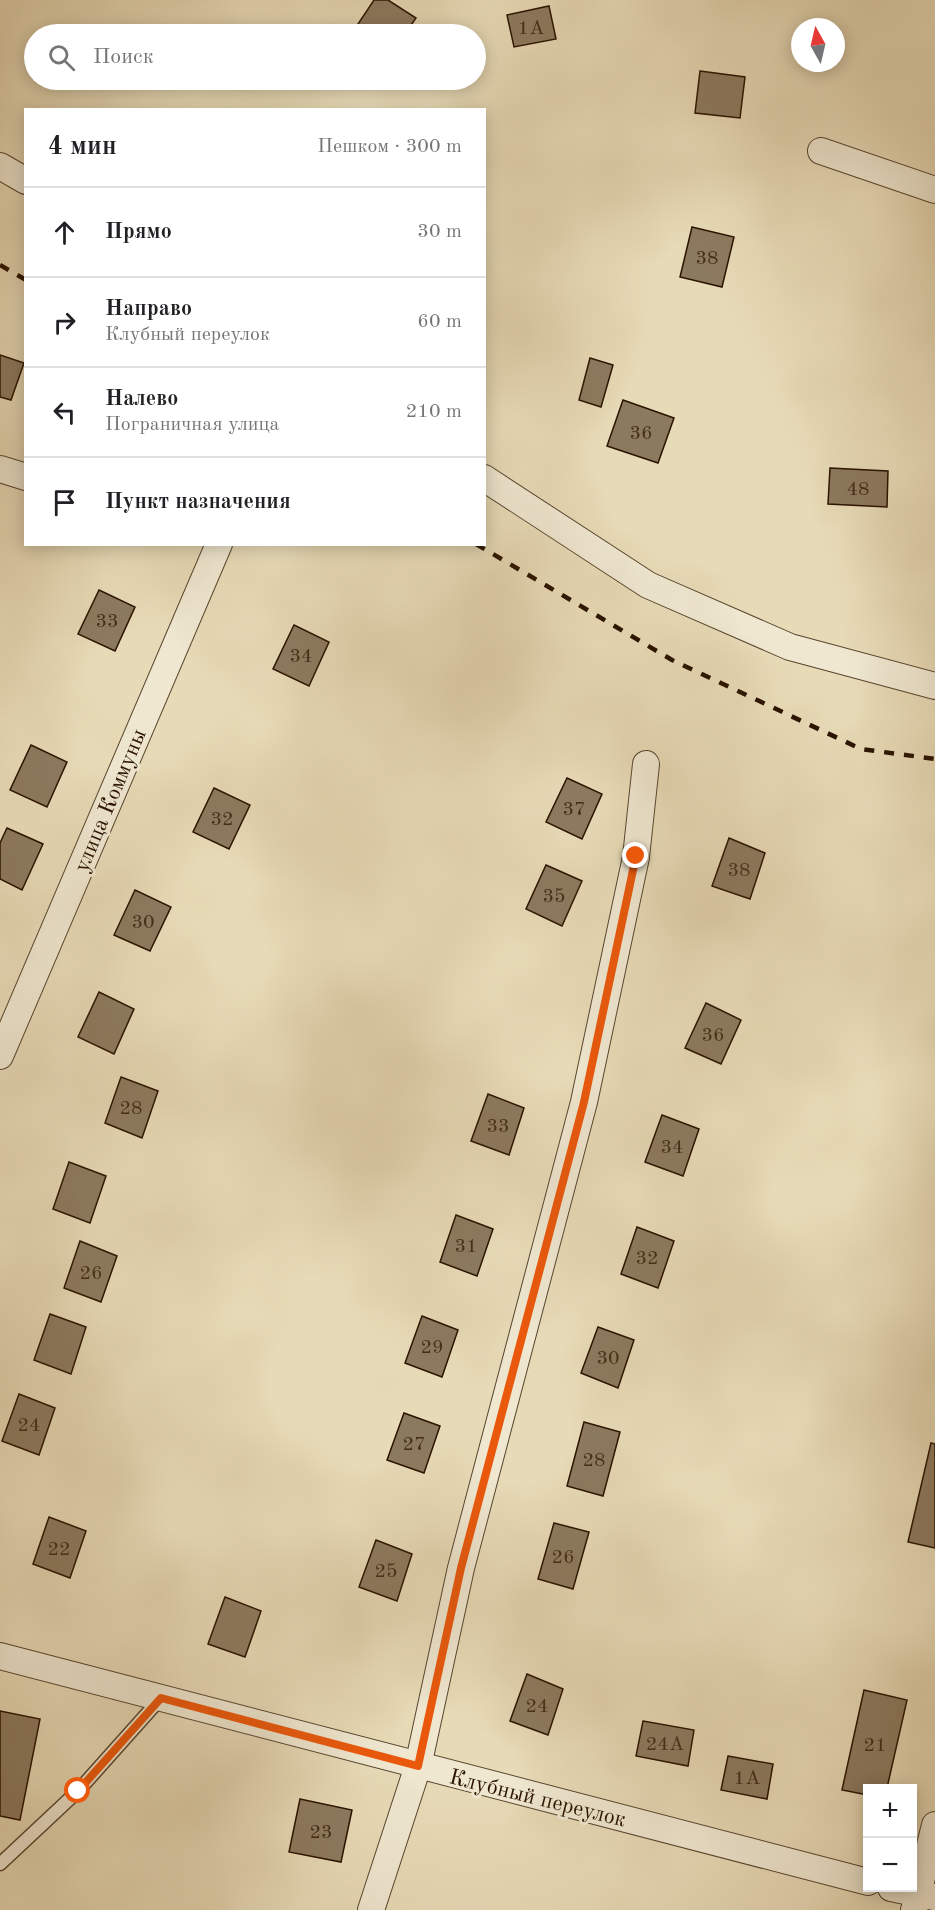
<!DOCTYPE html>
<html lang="ru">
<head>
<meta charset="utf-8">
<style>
	:root { --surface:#fff; --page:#f6f6f6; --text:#202124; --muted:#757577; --line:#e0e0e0 }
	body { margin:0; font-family:"Old Standard TT",serif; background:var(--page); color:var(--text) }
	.controls { position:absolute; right:18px; bottom:18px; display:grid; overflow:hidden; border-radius:0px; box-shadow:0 3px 15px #0003 }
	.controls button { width:54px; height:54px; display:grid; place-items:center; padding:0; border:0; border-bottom:2px solid var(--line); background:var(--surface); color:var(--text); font:30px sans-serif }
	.compass { position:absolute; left:791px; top:18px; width:54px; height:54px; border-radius:50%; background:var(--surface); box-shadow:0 3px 15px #0003; rotate:352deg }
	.stop { position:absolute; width:18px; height:18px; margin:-14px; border:4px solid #ea580c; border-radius:50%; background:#fff }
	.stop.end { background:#ea580c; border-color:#fff; box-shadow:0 2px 6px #0008 }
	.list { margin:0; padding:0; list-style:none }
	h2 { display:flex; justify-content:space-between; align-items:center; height:78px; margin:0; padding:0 24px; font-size:26px }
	h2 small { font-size:20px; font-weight:400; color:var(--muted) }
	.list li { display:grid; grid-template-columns:39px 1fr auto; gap:18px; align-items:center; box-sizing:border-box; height:90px; padding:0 24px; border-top:2px solid var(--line) }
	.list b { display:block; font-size:22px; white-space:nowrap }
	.list p { margin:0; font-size:20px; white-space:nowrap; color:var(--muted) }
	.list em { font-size:20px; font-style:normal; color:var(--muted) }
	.icon { flex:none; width:33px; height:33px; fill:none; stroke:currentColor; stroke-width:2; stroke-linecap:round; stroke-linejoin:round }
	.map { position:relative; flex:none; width:935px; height:1910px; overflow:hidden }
	.search { position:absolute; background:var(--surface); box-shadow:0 3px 15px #0003; left:24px; top:24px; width:462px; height:66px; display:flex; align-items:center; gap:15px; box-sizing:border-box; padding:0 21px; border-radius:33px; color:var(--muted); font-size:22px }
	.panel { position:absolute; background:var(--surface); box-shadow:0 3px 15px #0003; left:24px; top:108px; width:462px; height:438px; border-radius:0px }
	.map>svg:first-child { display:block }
	.building { fill:#8c7a5f; stroke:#2a1300; stroke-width:1.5 }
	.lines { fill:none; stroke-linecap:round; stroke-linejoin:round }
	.service-casing { stroke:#59452e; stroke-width:15 }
	.minor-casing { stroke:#59452e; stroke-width:28 }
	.service { stroke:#efe7d0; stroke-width:12 }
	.minor { stroke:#efe7d0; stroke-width:26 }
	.rail { stroke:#2a1300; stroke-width:4.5; stroke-dasharray:10 10; stroke-linecap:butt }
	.route { stroke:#ea580c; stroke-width:8 }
	.labels { text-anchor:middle; stroke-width:6; stroke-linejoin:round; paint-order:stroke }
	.number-label { font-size:20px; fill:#422d18 }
	.street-label { font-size:22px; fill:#2a1300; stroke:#efe7d0 }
</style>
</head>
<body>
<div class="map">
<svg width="935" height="1910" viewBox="0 0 935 1910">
	<rect width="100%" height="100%" fill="#e7dab6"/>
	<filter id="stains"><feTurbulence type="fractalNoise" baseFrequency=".00333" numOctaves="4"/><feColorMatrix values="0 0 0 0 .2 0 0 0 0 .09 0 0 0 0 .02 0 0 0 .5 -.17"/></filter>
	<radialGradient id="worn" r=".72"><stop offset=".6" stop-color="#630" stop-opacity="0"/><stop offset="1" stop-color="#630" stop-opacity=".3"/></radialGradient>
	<!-- building -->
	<g class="building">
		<polygon points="374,0 388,0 416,18 405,34 360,34 354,30"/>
		<polygon points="549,6 556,39 514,47 507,15"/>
		<polygon points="700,71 745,77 740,118 695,113"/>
		<polygon points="692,227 734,237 722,287 680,277"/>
		<polygon points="0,355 24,363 11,400 0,397"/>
		<polygon points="590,358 613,365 601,407 579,400"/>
		<polygon points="623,400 674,418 658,463 607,446"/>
		<polygon points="830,468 888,471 887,507 828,504"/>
		<polygon points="99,590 135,607 115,651 78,634"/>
		<polygon points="294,625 329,642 309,686 273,669"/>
		<polygon points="31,745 67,762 47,807 10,790"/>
		<polygon points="567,778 602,794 582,839 546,822"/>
		<polygon points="214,788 250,805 229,849 193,832"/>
		<polygon points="7,828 43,844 22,890 0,879 0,843"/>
		<polygon points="729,838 765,853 750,899 712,886"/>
		<polygon points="546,865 582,881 562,926 526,909"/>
		<polygon points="135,890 171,907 150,951 114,935"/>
		<polygon points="99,992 134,1009 114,1054 78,1037"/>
		<polygon points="706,1003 741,1020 721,1064 685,1048"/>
		<polygon points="121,1077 158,1091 142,1138 105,1123"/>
		<polygon points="488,1094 524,1108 509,1155 471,1141"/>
		<polygon points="662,1115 699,1129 683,1176 645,1162"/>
		<polygon points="69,1162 106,1176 90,1223 53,1209"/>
		<polygon points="456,1215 493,1229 477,1276 440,1262"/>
		<polygon points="637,1227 674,1241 658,1288 621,1274"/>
		<polygon points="80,1241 117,1256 101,1302 64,1288"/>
		<polygon points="50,1314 86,1327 71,1374 34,1360"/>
		<polygon points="422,1316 458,1330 442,1377 405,1363"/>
		<polygon points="598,1327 634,1340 618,1388 581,1373"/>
		<polygon points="19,1394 55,1408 39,1455 2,1441"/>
		<polygon points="404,1413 440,1426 424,1473 387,1460"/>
		<polygon points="584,1422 620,1432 603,1496 567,1486"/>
		<polygon points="931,1443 935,1444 935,1548 908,1542"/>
		<polygon points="49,1517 86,1531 70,1578 33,1564"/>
		<polygon points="554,1523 589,1532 573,1589 538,1579"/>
		<polygon points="376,1540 412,1554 397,1601 359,1587"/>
		<polygon points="225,1597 261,1611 245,1657 208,1644"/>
		<polygon points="527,1674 563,1689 548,1735 510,1721"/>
		<polygon points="864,1690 907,1700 887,1788 868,1788 868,1795 842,1790"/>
		<polygon points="0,1711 40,1719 20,1820 0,1816"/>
		<polygon points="643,1721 694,1730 688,1766 636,1756"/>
		<polygon points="728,1756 773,1764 767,1799 721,1790"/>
		<polygon points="300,1799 352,1810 341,1862 289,1852"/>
	</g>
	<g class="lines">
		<!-- service casing -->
		<g class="service-casing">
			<polyline id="service" points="0,1864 78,1791 161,1698"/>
		</g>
		<!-- minor casing -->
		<g class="minor-casing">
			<g id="minor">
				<polyline points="821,151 935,190"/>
				<polyline points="0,166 26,181"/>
				<polyline points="0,469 26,477"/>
				<polyline points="484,478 648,585 790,647 935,686"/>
				<polyline points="0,1056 219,544"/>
				<polyline points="0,1656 868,1882"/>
				<polyline points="891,1888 934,1897"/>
				<polyline points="371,1910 418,1766 461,1568 584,1102 636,857 646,764"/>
				<polyline points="914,1910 935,1825"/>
			</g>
		</g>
		<!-- service -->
		<use href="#service" class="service"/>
		<!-- minor -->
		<use href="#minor" class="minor"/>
		<!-- rail -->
		<g class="rail">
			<polyline points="0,265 26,280"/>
			<polyline points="476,544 672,660 861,749 935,759"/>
		</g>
	</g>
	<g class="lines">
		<!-- route -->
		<polyline class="route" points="78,1791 161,1698 418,1766 461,1568 584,1102 636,856"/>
	</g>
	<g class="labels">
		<!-- number labels -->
		<g class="number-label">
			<text x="531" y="34">1А</text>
			<text x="707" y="264">38</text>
			<text x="641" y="439">36</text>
			<text x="858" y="495">48</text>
			<text x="107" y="627">33</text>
			<text x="301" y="662">34</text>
			<text x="574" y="815">37</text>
			<text x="222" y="825">32</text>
			<text x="739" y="876">38</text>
			<text x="554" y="902">35</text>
			<text x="143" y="928">30</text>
			<text x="713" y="1041">36</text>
			<text x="131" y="1114">28</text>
			<text x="498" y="1132">33</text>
			<text x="672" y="1153">34</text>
			<text x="466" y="1252">31</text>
			<text x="647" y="1264">32</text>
			<text x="91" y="1279">26</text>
			<text x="432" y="1353">29</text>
			<text x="608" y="1364">30</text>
			<text x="29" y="1431">24</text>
			<text x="414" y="1450">27</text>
			<text x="594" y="1466">28</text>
			<text x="59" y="1555">22</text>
			<text x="563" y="1563">26</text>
			<text x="386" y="1577">25</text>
			<text x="537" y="1712">24</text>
			<text x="665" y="1750">24А</text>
			<text x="875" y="1751">21</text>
			<text x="747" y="1784">1А</text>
			<text x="321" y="1838">23</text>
		</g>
		<!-- street labels -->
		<g class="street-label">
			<text transform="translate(109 800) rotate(-67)" y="8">улица Коммуны</text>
			<text transform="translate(538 1797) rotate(14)" y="8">Клубный переулок</text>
		</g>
	</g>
	<rect width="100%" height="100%" filter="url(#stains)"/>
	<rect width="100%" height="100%" fill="url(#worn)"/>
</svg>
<div class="controls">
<button>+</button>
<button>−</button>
</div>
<svg class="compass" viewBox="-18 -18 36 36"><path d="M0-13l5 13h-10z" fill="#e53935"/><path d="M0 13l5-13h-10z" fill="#757577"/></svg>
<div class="stop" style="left:78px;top:1791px"></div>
<div class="stop end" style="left:636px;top:856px"></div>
<div class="search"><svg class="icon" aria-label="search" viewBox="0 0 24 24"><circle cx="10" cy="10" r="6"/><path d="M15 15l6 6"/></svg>Поиск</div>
<section class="panel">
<h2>4 мин<small>Пешком · 300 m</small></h2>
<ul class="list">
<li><svg class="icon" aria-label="ahead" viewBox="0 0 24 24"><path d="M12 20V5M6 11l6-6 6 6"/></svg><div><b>Прямо</b></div><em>30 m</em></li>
<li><svg class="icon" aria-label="right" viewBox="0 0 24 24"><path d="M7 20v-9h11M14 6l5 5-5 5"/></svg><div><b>Направо</b><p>Клубный переулок</p></div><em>60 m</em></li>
<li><svg class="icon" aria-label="left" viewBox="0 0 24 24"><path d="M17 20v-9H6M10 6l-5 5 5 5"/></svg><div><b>Налево</b><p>Пограничная улица</p></div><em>210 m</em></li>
<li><svg class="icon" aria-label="arrive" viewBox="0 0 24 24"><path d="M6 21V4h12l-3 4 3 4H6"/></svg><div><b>Пункт назначения</b></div></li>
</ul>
</section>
</div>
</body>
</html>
